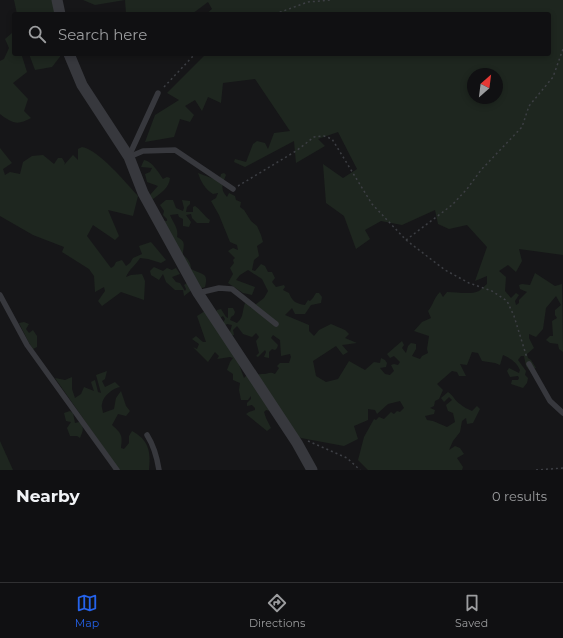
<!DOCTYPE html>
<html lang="en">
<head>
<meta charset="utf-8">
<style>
	:root { --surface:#101012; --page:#1e1e20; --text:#f1f3f6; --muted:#9c9d9f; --line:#303032; --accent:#2563eb }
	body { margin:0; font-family:Montserrat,sans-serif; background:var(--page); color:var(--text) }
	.compass { position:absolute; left:467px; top:68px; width:36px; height:36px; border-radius:50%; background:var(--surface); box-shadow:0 2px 6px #0003; rotate:28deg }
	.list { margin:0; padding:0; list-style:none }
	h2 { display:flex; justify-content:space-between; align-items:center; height:52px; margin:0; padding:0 16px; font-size:17px }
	h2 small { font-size:13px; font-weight:400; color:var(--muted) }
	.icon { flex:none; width:22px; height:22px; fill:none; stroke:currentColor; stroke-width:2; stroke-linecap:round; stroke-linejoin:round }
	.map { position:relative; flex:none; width:563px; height:470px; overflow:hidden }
	.search { position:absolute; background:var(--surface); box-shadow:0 2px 6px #0003; left:12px; right:12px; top:12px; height:44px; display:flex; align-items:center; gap:10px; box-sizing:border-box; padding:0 14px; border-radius:4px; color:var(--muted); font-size:15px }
	.sheet { height:112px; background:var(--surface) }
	nav { display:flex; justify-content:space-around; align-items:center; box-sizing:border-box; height:56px; border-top:1px solid var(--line); background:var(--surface); font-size:11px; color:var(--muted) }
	nav a { display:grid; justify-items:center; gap:2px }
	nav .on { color:var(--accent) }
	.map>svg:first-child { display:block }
	.green { fill:#1e261f; fill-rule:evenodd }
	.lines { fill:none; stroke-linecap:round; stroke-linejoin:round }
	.path { stroke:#3d3f44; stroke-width:1.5; stroke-dasharray:2 3; stroke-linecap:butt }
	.lane { stroke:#37383d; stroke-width:5.5 }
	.street { stroke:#37383d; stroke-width:11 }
</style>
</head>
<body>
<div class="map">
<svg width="563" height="470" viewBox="0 0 563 470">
	<rect width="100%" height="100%" fill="#161618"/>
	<!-- green -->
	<g class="green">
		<polygon points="14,0 53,0 55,14 17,14"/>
		<path d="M 83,0 L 563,0 L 563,255 L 519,249 L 522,261 L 516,272 L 508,265 L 499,271 L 506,277 L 505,291 L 511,298 L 516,293 L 519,295 L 515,301 L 516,305 L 519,303 L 519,300 L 527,292 L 520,289 L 519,285 L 522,284 L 530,285 L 535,273 L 555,286 L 562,284 L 563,352 L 559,349 L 558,344 L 550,343 L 546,340 L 550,336 L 553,336 L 552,321 L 557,318 L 555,315 L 555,310 L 561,305 L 556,296 L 546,308 L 543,329 L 536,337 L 529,334 L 529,338 L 534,348 L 527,354 L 528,358 L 531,360 L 536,368 L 529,370 L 526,366 L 524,356 L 521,356 L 518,360 L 526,371 L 525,375 L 528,378 L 527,383 L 523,388 L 511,384 L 512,380 L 518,380 L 519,378 L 518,376 L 510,377 L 507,371 L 509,368 L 519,373 L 520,370 C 516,362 512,359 503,355 L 500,365 L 495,363 L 482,361 L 478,353 L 472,352 L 467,365 L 460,364 L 466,376 L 459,376 L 457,372 L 452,371 L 437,384 L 443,390 L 439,399 L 435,401 L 434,406 L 430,408 L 435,410 L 434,414 L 425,416 L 427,420 L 433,421 L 447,427 L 455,422 L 453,413 L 448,411 L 446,405 L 452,400 L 449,397 L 444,402 L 441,398 L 448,392 C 453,395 455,401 460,404 C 463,407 468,409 472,411 L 477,406 L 480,409 L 473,423 L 467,424 L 466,418 L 462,421 L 460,432 L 453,441 L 449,450 L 455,446 L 460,448 L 464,454 L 457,458 L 463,467 L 462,470 L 368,470 L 358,460 L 364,437 L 374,419 L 376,420 L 379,417 L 384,419 L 391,412 L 394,414 L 397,411 L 400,412 L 404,408 L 400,401 L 388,404 L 377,414 L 375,410 L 368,409 L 368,420 L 354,426 L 358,439 L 344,446 L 301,438 L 293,434 L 279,413 L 266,410 L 264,412 L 266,418 L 271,428 L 267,431 L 246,414 L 249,412 L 255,410 L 255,408 L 252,405 L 247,406 L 247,403 L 251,399 L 251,396 L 248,400 L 241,400 L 239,390 L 240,383 L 233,380 L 233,374 L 227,370 L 230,362 L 233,358 L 230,357 L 217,359 L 219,356 L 215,352 L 208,362 L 193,347 L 197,349 L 199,344 L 192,339 L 196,336 L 203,342 L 206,342 L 197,316 L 205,311 L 238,362 L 244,378 L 248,374 C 252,374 258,375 262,374 C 268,374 270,371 275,374 L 279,368 L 277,366 L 280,363 L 289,363 L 291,357 L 290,354 L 281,356 L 280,340 L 273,335 L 271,338 L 278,345 L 277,348 L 275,350 L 272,349 L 269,352 L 269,358 L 264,357 L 266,352 L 265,350 L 258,357 L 256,356 L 259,353 L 256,341 L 259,337 L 256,333 L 252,337 L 243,334 L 237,326 L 233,330 L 234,335 L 229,336 L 232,325 L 227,324 L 223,327 L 222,325 L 225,319 L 223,316 L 218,319 L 215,315 L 217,310 L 221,309 L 226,317 L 228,318 L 228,308 L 233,308 L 235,312 L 234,315 L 231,317 L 230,320 L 237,323 C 244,317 242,311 245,303 L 247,303 L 251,308 L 264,298 L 268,291 L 262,279 L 248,270 L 240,275 L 236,280 L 255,287 L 252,295 L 243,293 L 228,283 L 233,274 L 230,268 L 234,263 L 233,260 L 235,258 L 228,251 L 233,248 L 238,250 L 237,245 L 230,242 L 219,215 L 211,201 L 216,198 L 218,193 L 213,194 C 205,189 201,182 198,173 L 214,179 L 220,178 L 221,174 L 224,173 L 226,175 C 222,185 220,189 227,197 L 229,193 L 235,196 L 236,200 L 241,202 L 240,207 L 244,210 L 251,221 L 257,226 L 261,235 L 263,242 L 257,246 L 259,256 L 254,260 L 252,270 L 255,271 L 261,264 L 265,266 L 268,272 L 272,272 L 275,278 L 272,282 L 276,287 L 284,285 L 285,287 L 283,290 L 289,293 C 292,301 296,304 305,305 L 308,300 L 310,301 L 313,298 L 316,293 L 319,293 L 322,297 L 321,303 L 311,305 L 305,314 L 295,314 L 292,308 L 285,315 L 309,325 L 309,331 L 314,336 L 319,330 L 331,324 L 345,330 L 349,334 L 345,338 L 357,343 L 342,345 L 348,352 L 343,355 L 336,346 L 313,361 L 316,376 L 326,382 L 338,379 L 349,361 L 365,370 L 374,362 L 380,363 L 381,358 L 385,360 L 387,363 L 386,367 L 380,368 L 385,374 L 390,375 L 394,371 L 391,365 L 394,364 L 398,365 L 400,362 L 394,356 L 390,358 L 387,354 L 402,341 L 404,345 L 402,348 L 406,353 L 408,346 L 411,343 L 416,344 L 416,349 L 412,356 L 420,359 L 422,356 L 428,353 L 427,349 L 429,336 L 414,331 L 422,322 L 431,318 L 428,311 C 434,304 433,299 440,292 L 443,297 L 447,292 C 457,292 470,295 479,291 C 482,289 484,286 487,284 L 487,276 L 475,281 L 487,247 L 467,225 L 449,229 L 438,224 L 435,210 L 402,225 L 381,221 L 365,230 L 370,239 L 356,249 L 344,216 L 326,203 L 323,164 L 343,178 L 357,169 L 338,132 L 318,139 L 325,146 L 296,163 L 294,141 L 245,167 L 234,162 L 235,159 L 246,162 L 253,144 L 257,141 L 265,143 L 268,149 L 274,133 L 290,131 L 255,79 L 223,83 L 221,103 L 208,97 L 202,111 L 195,100 L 185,106 L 194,115 L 190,122 L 180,119 L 174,137 L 145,142 L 155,115 L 179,100 L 167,93 L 206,54 L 549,54 L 549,14 L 246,14 L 242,12 L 240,14 L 206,14 L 212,9 L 208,2 L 192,14 L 126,14 L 125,0 L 95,5 ZM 473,74 L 497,74 L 497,98 L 473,98 Z"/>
		<path d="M 12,33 L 14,34 L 14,54 L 23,54 L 22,56 L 27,72 L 13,83 L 28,99 L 24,111 L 31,118 C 17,126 12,123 0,114 L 0,61 L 4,59 L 9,48 L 5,39 Z"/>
		<polygon points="29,54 62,54 52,67 35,70"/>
		<path d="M 82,147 C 98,149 126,183 138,196 L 133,216 L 108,210 L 119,236 L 115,240 L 93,225 L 87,236 L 111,268 L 114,266 L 116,262 L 122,260 L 126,266 L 130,263 L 133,258 L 142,254 L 139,246 L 151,242 L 166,260 L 161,263 L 148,259 L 140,258 C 136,265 129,269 126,277 L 131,275 L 142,274 L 145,281 L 144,300 L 121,292 L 102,306 L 98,301 L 105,291 L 104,287 L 95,292 L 94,276 L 89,269 L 62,252 L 64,247 L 33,235 L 0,216 L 0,148 L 12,163 L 3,169 L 5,175 L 10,172 L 20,174 L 23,162 L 32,156 L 43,155 L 54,164 L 58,158 L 62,158 L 65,163 L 64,165 L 73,155 L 78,160 L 78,149 Z"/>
		<path d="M 144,160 C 153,162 158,172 163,179 L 167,177 L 170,178 C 169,188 161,193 153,199 L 149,196 L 158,186 L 147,182 L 145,174 L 150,172 L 152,168 L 141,167 Z"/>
		<path d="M 166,200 L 173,200 L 176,208 L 183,211 L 184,208 L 182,200 L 190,201 L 190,204 L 187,207 L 186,212 L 193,212 L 193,207 L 195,206 C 201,210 204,216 210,220 L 209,223 L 197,223 L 192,218 L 191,214 L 186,215 L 191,222 L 189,227 L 183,226 L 183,219 L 179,217 L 178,214 L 170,215 C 173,223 179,228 177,237 C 187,242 183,245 183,255 C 188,259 191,263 191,269 C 202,275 209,272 205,287 L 199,289 L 162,221 L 167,221 L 167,219 L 163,215 L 164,211 L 160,205 Z"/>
		<polygon points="154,267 163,271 167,268 172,270 176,268 180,274 172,277 176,282 180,283 185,291 186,289 184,285 187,283 193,289 184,296 183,290 175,290 166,282 163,274 159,280 151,275 150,271"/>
		<polygon points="24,322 29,324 26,329 29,333 33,330 37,336 37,347 33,349 29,343 19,323"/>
		<path d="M 107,371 L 105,379 L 102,381 L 105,387 L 115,382 L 120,387 C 113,388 103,396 102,404 C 101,406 103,411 103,413 L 114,409 L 116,398 L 121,391 L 126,406 L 130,411 L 126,416 L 118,414 L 112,425 C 121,433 123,435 121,448 L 124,449 L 129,443 L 129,436 L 132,431 C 149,440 151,452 149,470 L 119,470 L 55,378 L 65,380 L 72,377 L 72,389 L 75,398 L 81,394 L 84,387 L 94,391 L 91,382 L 95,380 L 98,392 L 101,393 L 96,375 Z"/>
		<path d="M 70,411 L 73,413 L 75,423 L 79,422 C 85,427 83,431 80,438 L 77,436 L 70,436 L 67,428 L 71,422 L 66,421 L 64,413 Z"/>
		<polygon points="0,441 13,470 0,470"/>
	</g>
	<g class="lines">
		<!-- path -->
		<g class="path">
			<polyline points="275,14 308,2 331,0"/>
			<polyline points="164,87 195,54"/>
			<polyline points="238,186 296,151 314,137 324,136 332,139 372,204 406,240 445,270 469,283 492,291 507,301 514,316 527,358"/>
			<polyline points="406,240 452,205 467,189 481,170 522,127 529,106 553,77 563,49"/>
			<polyline points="308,441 347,458 360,470"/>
			<polyline points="536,470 563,468"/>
		</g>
		<!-- lane -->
		<g class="lane">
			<polyline points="129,156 158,93"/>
			<polyline points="129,157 143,151 175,150 233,189"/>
			<polyline points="198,293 219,288 232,289 276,324"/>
			<polyline points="0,295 27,345 117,470"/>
			<polyline points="529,364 550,401 563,413"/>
			<path d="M 147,435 C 154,446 157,457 159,470"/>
		</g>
		<!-- street -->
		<g class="street">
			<polyline points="57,0 60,14"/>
			<polyline points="69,54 82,85 129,157 143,193 198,293 297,443 312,470"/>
		</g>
	</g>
</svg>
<svg class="compass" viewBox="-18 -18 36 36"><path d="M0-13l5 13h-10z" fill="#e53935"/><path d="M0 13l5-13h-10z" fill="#9c9d9f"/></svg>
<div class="search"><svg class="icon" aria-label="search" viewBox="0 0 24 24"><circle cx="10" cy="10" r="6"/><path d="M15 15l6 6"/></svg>Search here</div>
</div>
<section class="sheet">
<h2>Nearby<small>0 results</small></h2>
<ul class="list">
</ul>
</section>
<nav>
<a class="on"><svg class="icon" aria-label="map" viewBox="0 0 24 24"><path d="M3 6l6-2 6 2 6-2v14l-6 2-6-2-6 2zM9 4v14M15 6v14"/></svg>Map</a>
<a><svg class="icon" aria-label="directions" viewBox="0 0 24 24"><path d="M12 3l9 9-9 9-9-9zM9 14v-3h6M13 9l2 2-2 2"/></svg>Directions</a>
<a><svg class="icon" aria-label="saved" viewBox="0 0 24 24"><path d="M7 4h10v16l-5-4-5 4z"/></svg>Saved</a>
</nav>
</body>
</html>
